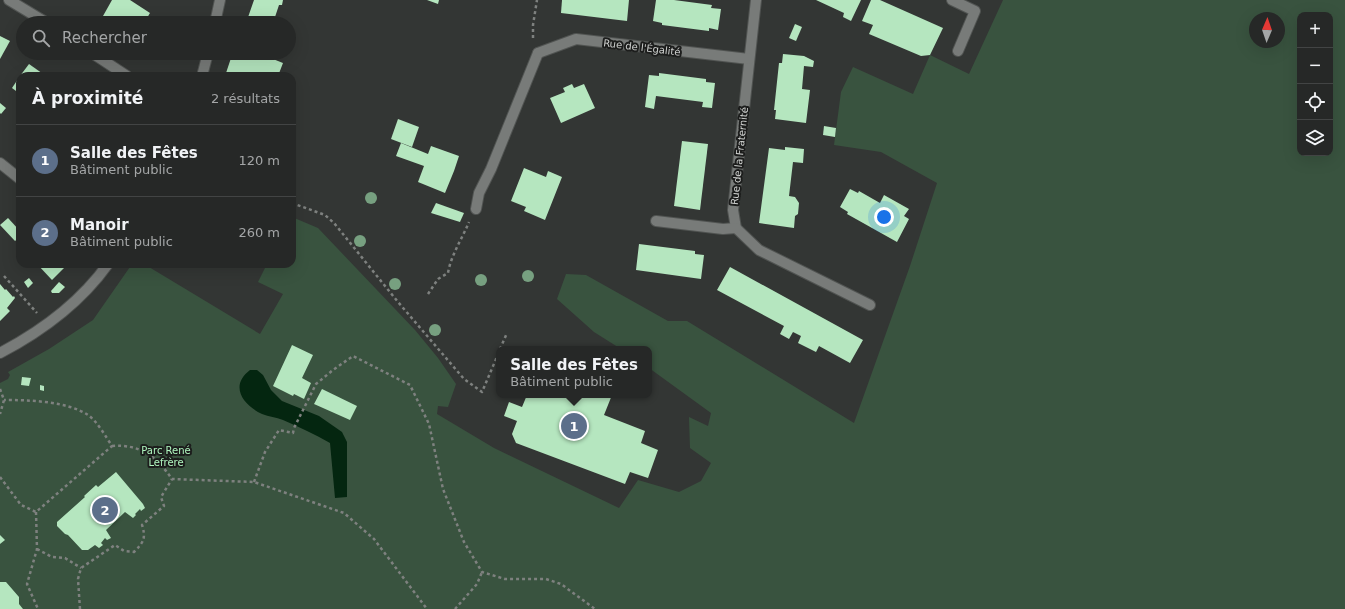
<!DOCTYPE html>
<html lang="fr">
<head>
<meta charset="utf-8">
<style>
	:root { --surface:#262827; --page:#323433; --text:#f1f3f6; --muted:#a4a6a7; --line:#424444; --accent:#8bbbb9 }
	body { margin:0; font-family:"DejaVu Sans",sans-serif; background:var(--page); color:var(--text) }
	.controls { position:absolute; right:12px; top:12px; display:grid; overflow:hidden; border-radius:8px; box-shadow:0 4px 16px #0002 }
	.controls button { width:36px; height:36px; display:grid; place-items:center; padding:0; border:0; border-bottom:1px solid var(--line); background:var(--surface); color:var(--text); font:20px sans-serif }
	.compass { position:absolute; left:1249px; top:12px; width:36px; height:36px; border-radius:50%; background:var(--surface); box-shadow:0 4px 16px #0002; rotate:2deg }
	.you { position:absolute; left:884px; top:217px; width:14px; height:14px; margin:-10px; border:3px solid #fff; border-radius:50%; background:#1a73e8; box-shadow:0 0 0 6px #1a73e833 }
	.badge { display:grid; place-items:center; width:26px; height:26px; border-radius:50%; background:var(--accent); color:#fff; font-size:13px; font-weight:700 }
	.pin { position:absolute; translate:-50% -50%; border:2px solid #fff; box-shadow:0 1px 4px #0006 }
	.popup { position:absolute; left:496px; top:346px; width:156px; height:52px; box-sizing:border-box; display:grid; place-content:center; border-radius:8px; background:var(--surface); filter:drop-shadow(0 1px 3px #0005); font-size:13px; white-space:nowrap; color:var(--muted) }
	.popup b { font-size:15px; color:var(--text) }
	.popup::after { content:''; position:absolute; left:50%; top:100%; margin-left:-8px; border:8px solid transparent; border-top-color:var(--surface) }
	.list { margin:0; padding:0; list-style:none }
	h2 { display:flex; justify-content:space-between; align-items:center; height:52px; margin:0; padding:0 16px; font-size:17px }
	h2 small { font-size:13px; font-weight:400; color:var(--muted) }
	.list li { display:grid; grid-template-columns:26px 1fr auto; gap:12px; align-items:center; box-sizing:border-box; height:72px; padding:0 16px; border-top:1px solid var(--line) }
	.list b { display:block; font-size:15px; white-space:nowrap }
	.list p { margin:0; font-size:13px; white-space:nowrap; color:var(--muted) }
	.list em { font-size:13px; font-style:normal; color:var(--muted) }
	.icon { flex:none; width:22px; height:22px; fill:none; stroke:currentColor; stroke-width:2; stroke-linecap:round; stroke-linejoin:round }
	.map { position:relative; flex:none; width:1345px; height:609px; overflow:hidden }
	.search { position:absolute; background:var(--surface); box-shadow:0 4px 16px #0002; left:16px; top:16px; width:280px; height:44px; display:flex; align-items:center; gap:10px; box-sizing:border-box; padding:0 14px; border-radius:22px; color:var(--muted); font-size:15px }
	.panel { position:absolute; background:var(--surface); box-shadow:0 4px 16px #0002; left:16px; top:72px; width:280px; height:196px; border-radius:12px }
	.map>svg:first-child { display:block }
	.green { fill:#39533f; fill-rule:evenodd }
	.water { fill:#042610 }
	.building { fill:#b5e6bf }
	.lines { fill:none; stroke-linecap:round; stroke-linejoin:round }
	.service-casing { stroke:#515452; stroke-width:12 }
	.minor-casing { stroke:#515452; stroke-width:12 }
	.tertiary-casing { stroke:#515452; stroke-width:12 }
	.path { stroke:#7e817f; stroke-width:2.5; stroke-dasharray:3 3; stroke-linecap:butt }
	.service { stroke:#787b79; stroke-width:10 }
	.minor { stroke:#787b79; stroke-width:10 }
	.tertiary { stroke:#787b79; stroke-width:10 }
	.tree { fill:#77a080 }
	.labels { text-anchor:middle; stroke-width:4; stroke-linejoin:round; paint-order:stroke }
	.street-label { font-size:10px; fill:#d0d2d0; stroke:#1c1d1c }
	.park-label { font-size:10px; fill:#aff6bf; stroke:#1c1d1c }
</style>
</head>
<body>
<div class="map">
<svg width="1345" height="609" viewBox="0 0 1345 609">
	<rect width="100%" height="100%" fill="#333634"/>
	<!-- green -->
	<path class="green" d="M 1003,0 L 1345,0 L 1345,609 L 0,609 L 0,383 L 8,379 L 10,375 L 8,372 L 49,349 L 93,320 L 132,264 L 144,264 L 260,334 L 283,294 L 258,282 L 267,264 L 292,264 L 292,217 L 318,228 L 415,330 L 438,358 L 456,384 L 448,407 L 438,406 L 437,414 L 494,448 L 619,508 L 638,480 L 679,492 L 701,481 L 711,463 L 690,448 L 689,417 L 708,426 L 711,413 L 649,368 L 649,349 L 621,349 L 594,332 L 557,299 L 566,274 L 586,275 L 668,321 L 687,321 L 854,423 L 910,266 L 937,183 L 881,152 L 834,145 L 841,92 L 853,67 L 913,94 L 930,55 L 969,74 ZM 1300,15 L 1330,15 L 1330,153 L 1300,153 ZM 1255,18 L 1279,18 L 1279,42 L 1255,42 Z"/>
	<!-- water -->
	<path class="water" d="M 250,370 L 257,370 L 263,375 L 271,390 L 282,401 L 319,416 L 342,432 L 347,442 L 347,497 L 335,498 L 330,443 C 314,434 299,427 283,420 C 276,417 269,417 262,414 C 243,405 229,386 250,370 Z"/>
	<!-- building -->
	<g class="building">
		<polygon points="112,0 130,0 150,13 144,23 114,23 103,16"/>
		<polygon points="254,0 283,0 282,5 279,5 273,23 246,23"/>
		<polygon points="427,0 439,0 438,4"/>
		<polygon points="562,0 629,0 627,21 561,13"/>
		<polygon points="656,0 674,0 712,5 711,8 721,9 718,30 709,28 709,31 662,25 662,23 653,21"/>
		<polygon points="816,0 861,0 851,21 843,17 844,13"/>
		<polygon points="871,0 880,0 943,28 930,55 921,56 869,34 873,25 862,21"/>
		<polygon points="795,24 802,27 796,41 789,38"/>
		<polygon points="0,36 10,41 0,59"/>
		<polygon points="235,53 258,53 283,63 278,76 225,76 231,58 233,59"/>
		<polygon points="783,54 804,56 814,61 813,67 804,66 802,89 810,90 806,123 775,119 776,110 774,110 779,63 782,63"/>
		<polygon points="29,64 46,76 20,76"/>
		<polygon points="659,73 706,79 706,82 715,83 712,108 702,107 703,102 656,96 654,109 645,107 649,75 659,76"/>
		<polygon points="20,76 20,94 12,88"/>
		<polygon points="572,84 574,88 584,84 595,108 561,123 550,98 565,92 563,88"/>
		<polygon points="0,103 6,108 1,114 0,113"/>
		<polygon points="398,119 419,127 412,147 391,139"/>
		<polygon points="824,126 836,128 835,137 823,135"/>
		<polygon points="682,141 708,144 700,210 674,206"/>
		<polygon points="401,143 428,154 431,146 459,156 454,171 445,193 418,182 424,166 396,156"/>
		<polygon points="785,147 804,149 803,163 793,162 789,196 795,197 799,203 798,214 795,216 794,228 759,223 769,148 785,150"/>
		<polygon points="524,168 546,177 548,171 562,177 545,220 524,211 526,207 511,201"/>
		<polygon points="850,189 858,193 859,191 880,203 884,195 909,209 904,216 909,219 897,242 847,214 848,212 840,207"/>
		<polygon points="436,203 464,213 460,222 431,213"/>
		<polygon points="8,218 20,231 20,237 15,241 0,225"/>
		<polygon points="639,244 695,251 695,254 704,255 701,279 636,270"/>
		<polygon points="37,264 68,264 52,280"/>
		<polygon points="730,267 863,340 850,363 819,346 816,352 798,343 801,336 793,332 789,339 780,334 784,326 717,290"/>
		<polygon points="29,278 33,283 28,288 24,282"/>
		<polygon points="59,282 65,287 59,293 52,293 51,291"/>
		<polygon points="0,284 5,290 6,289 13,297 14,296 15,298 7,308 10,311 0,321"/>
		<polygon points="292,345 313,355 302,378 311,383 304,399 294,394 293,396 273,386"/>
		<polygon points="22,377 31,378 29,386 21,385"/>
		<polygon points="40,385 44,386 44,391 40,390"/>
		<polygon points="322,389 357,406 350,420 314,404"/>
		<polygon points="527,395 551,395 557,397 557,395 612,395 604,415 645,431 641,443 658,450 648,478 630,472 625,484 516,443 512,434 517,421 504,416 509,402 522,407"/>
		<polygon points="116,472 143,504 145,508 141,511 140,509 135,514 136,515 133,518 125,512 106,530 111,538 107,540 105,538 101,543 103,545 99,548 95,545 88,550 82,550 68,535 65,534 57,526 57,522 85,497 84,496 96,485 98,487"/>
		<polygon points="0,535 5,540 0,544"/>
		<polygon points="0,582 6,582 19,597 19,604 23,609 0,609"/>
	</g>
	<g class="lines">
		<!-- service casing -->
		<g class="service-casing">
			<g id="service">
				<polyline points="0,163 20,179"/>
				<polyline points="476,209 479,193 491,169 538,53"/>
			</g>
		</g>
		<!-- minor casing -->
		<g class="minor-casing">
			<g id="minor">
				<polyline points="9,0 47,23"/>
				<polyline points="756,0 733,210 736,228 759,250 870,305"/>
				<polyline points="952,0 975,11 958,51"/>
				<polyline points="92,53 127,76"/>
				<polyline points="538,53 576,39 749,59"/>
				<polyline points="656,221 723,229 736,228"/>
			</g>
		</g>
		<!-- tertiary casing -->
		<g class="tertiary-casing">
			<g id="tertiary">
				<polyline points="215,23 220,0"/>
				<polyline points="202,76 208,53"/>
				<path d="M 0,353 C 42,331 80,303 108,264"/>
			</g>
		</g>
		<!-- path -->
		<g class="path">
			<polyline points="533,38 533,25 537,0"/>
			<polyline points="292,203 325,215 334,223 398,302 464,379 482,392 499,352"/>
			<polyline points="4,276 37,313"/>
			<path d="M 428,294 L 438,279 L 448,273 C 451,255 462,239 469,222"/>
			<polyline points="500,349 507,333"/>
			<polyline points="0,389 4,400 0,414"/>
			<path d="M 112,446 C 140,444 156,456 172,479 L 254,482 L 344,513 L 374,539 L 427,609"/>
			<path d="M 0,477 L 21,505 L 36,512 L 112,446 C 106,437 97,421 88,415 C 67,401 28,400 4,400"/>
			<polyline points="254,482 265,452 279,430 293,433 294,428 316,384 333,370 353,356 410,385 429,424 443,489 464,542 482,572 505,579 546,579 561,584 595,609"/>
			<polyline points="36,512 37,549 27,584 38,609"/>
			<polyline points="37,549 52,557 65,558 81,568"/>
			<path d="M 80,609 L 78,579 L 81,568 L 115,545 L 124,551 L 134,552 C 144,542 146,538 142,525 L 164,506 L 161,497 L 172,479"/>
			<polyline points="455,609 477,584 482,572"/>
		</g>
		<!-- service -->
		<use href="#service" class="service"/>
		<!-- minor -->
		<use href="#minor" class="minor"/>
		<!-- tertiary -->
		<use href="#tertiary" class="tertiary"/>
	</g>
	<!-- trees -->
	<g class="tree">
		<circle cx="371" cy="198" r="6"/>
		<circle cx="360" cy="241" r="6"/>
		<circle cx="528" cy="276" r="6"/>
		<circle cx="481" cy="280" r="6"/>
		<circle cx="395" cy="284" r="6"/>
		<circle cx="435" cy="330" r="6"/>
	</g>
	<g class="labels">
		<!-- street labels -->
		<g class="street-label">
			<text transform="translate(642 47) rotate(7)" y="4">Rue de l'Égalité</text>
			<text transform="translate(739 156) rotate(-84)" y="4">Rue de la Fraternité</text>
		</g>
		<!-- park labels -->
		<g class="park-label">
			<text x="166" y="454">Parc René<tspan x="166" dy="12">Lefrère</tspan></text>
		</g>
	</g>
</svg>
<div class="controls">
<button>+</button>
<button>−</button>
<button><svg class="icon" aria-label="locate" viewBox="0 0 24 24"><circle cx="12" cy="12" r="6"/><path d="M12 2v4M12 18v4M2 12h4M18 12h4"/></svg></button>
<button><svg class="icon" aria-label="layers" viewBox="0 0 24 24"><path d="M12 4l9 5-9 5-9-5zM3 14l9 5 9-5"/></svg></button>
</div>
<svg class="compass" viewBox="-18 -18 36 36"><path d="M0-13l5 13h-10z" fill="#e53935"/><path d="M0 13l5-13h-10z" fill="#a4a6a7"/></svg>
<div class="you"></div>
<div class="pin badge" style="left:574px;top:426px;background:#5c6f8a">1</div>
<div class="popup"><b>Salle des Fêtes</b>Bâtiment public</div>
<div class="pin badge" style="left:105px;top:510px;background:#5c6f8a">2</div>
<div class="search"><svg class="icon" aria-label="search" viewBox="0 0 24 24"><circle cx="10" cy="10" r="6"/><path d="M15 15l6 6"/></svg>Rechercher</div>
<section class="panel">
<h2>À proximité<small>2 résultats</small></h2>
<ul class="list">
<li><span class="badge" style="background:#5c6f8a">1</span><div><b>Salle des Fêtes</b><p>Bâtiment public</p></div><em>120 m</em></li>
<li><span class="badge" style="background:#5c6f8a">2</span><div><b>Manoir</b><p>Bâtiment public</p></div><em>260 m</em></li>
</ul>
</section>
</div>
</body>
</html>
